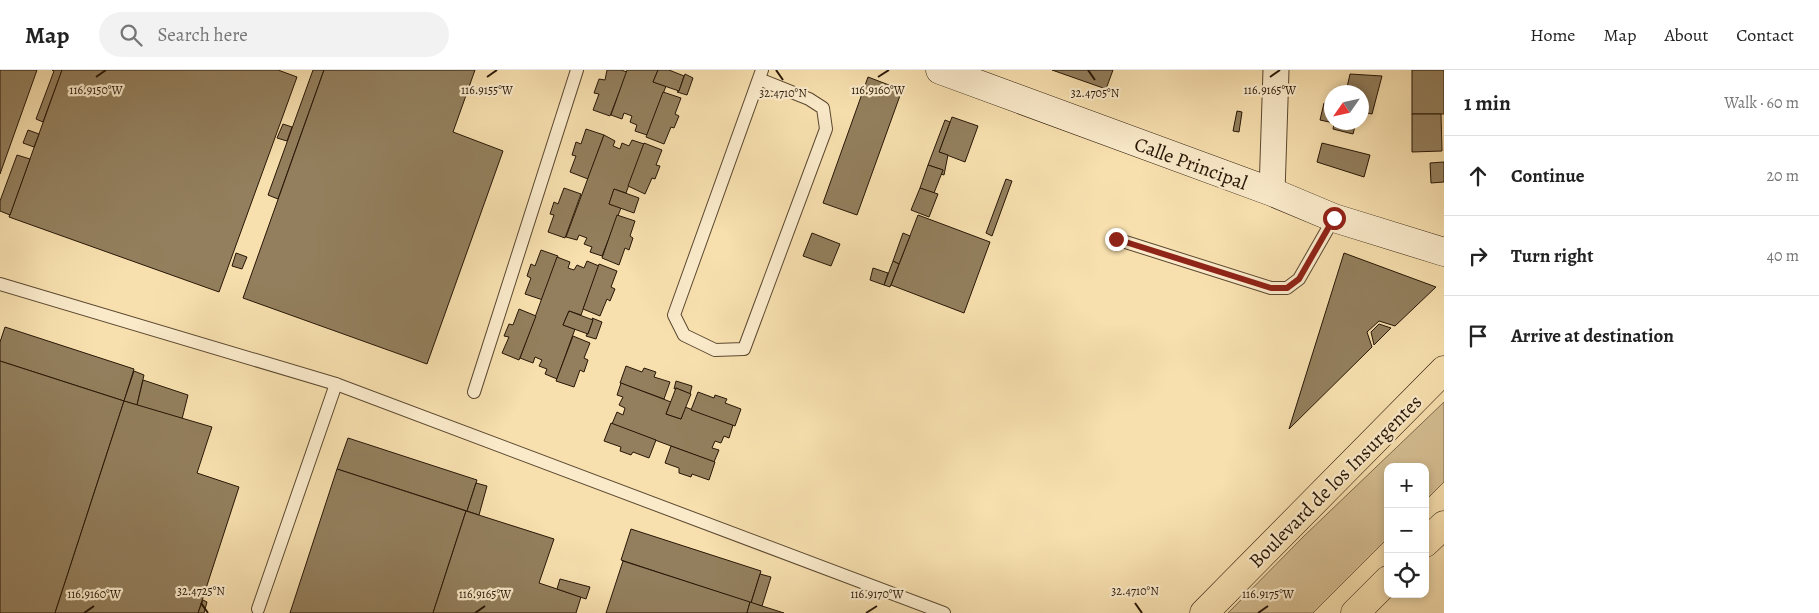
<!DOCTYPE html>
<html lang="en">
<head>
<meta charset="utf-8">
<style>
	:root { --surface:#fff; --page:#f2f2f2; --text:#222; --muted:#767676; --line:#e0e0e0 }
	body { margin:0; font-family:Alegreya,serif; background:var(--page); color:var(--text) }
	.controls { position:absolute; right:15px; bottom:15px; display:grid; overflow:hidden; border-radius:10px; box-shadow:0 2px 8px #0003 }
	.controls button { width:45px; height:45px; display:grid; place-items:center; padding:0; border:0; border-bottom:1px solid var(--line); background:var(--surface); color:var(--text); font:25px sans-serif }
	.compass { position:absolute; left:1324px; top:15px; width:45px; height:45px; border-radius:50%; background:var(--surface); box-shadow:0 2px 8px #0003; rotate:236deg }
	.stop { position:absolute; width:15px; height:15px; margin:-11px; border:4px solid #8f2418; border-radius:50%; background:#fff }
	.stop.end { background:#8f2418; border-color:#fff; box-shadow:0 1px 5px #0008 }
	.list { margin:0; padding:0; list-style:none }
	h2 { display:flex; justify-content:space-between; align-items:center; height:65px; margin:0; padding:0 20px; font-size:21px }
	h2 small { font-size:16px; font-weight:400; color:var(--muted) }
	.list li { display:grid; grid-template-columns:32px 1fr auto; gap:15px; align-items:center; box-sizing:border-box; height:80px; padding:0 20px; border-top:1px solid var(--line) }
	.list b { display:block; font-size:19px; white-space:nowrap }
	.list em { font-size:16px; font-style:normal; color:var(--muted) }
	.icon { flex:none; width:28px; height:28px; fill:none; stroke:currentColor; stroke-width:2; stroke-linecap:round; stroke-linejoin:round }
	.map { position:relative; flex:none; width:1444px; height:543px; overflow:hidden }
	header { display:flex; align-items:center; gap:30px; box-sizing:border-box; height:70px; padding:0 25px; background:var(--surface); border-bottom:1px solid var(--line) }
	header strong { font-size:24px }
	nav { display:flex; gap:28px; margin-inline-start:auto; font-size:18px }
	.search { width:350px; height:45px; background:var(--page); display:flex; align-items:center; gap:12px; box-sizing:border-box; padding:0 18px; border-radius:28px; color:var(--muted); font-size:19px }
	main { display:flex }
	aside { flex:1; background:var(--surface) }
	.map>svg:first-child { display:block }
	.green { fill:#d4bd91; stroke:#7e6a4c }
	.building { fill:#937f5d; stroke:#271606 }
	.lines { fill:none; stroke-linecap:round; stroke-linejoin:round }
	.lane-casing { stroke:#5b4830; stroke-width:14 }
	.street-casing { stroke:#5b4830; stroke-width:27 }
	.secondary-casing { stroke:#271606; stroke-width:29 }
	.primary-casing { stroke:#271606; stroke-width:29 }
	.lane { stroke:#faeaca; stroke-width:12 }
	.street { stroke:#faeaca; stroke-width:25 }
	.secondary { stroke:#faeaca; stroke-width:28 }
	.primary { stroke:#f7dfae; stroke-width:28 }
	.route { stroke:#8f2418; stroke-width:6 }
	.ticks { fill:none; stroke:#271606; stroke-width:2 }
	.labels { text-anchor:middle; stroke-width:4.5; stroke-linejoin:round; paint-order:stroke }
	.street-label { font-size:20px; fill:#271606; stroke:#faeaca }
	.ticks-label { font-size:12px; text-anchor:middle; fill:#271606; stroke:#faeaca; stroke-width:4.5; stroke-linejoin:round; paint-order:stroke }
</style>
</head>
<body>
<header>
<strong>Map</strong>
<div class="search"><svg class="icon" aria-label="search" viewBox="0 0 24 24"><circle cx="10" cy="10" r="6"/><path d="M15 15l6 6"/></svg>Search here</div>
<nav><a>Home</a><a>Map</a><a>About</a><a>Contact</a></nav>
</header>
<main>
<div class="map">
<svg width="1444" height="543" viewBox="0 0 1444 543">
	<rect width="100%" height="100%" fill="#f7dfae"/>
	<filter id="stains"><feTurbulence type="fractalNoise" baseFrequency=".004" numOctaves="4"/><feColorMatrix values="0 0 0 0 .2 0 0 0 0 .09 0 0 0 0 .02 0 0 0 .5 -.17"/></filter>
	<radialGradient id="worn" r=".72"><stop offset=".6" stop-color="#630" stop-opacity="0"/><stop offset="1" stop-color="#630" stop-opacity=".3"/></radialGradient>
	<!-- green -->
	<polygon class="green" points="1444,332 1444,412 1425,431 1425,397 1388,397 1388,468 1313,543 1228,543 1303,467"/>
	<!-- building -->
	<g class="building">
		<polygon points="0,0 37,0 0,104"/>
		<polygon points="52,0 62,0 43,52 36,49 54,1"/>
		<polygon points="62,0 278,0 297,7 219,222 9,147"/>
		<polygon points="313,0 324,0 278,129 268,125"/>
		<polygon points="324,0 475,0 453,62 503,81 427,294 243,228"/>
		<polygon points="607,0 621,0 627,2 610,46 593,40 599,24 594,23 599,9 605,10"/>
		<polygon points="627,0 658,0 653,12 666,16 647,65 635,61 637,55 630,52 632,46 624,43 622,49 611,45"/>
		<polygon points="658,0 669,0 684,6 679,21 653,12"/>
		<polygon points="1052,0 1113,0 1106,19"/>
		<rect x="1412" y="0" width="32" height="44"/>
		<polygon points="685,4 693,8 687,25 677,22 679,21"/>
		<polygon points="1350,4 1382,6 1372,44 1362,42 1362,22 1346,22"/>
		<polygon points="868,7 902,20 857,145 823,133"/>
		<polygon points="663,22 681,28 675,44 679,46 674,58 671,57 664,74 646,67"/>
		<polygon points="1324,33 1332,35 1332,52 1356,52 1353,64 1333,59 1334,53 1320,50"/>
		<polygon points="1237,41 1242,42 1239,62 1233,61"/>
		<polygon points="1412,44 1441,44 1442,81 1412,82"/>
		<polygon points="952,47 978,56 965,92 939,82"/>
		<polygon points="945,50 950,52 939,82 948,85 944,105 941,104 943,100 928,95"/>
		<polygon points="283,54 292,57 287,71 277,68"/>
		<polygon points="586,59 604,65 588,109 570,102 576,86 572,85 576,72 581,74"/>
		<polygon points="28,60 39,64 34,77 23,73"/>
		<polygon points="604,65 615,71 613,76 620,79 622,73 629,76 632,70 644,74 626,123 614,119 609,134 621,138 602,186 590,182 592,177 584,174 587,168 579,165 577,170 566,167"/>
		<polygon points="644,73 662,80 656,95 660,96 655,109 652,108 645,124 628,116"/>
		<polygon points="1322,73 1370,85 1364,107 1317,92"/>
		<polygon points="17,85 30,89 10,145 0,141 0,131"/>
		<polygon points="1444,92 1444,112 1431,113 1430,93"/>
		<polygon points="928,95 943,100 934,123 920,118"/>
		<polygon points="1006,109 1012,111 992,166 986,163"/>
		<polygon points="564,118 581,124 565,168 548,162 554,145 550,144 554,132 558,134"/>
		<polygon points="920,118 938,124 929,147 911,140"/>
		<polygon points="614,119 639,128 634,143 609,134"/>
		<polygon points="617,145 635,151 630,166 633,168 629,180 625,178 619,195 602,188"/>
		<polygon points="918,145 990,172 964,243 891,215"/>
		<polygon points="812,163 840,174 831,196 803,186"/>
		<polygon points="903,163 910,166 899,194 893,191"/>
		<polygon points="541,180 558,186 543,230 525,224 531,208 527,206 531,194 535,196"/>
		<polygon points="236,183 247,187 242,199 232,196"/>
		<polygon points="1344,183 1436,217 1395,256 1379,251 1367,262 1372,277 1289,359"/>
		<polygon points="557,187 570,192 568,198 574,200 577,195 584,198 587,191 599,196 581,245 569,241 563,255 575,259 557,309 545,304 547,299 539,296 542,290 535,287 533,293 520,288"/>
		<polygon points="893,191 899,194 890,217 884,215"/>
		<polygon points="599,194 617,201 611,217 615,219 610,231 607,229 600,246 583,239"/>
		<polygon points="873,198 888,203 884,215 870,210"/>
		<polygon points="519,239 536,246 519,290 502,283 509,267 504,266 509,254 513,255"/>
		<polygon points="569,241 593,250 588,264 563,255"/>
		<polygon points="592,248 602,252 596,269 586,266 587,264 588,264 593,250"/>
		<polygon points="1379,254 1391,258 1374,275 1371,262"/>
		<polygon points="5,257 134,299 124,331 0,291 0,272"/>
		<polygon points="573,266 590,273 584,288 588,290 584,302 580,300 574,317 556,311"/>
		<polygon points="0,291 124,331 55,543 0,543"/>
		<polygon points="626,296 642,302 644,298 656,302 654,307 670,312 664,329 620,313"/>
		<polygon points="134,301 144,305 137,335 124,331"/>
		<polygon points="143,310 188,325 182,349 137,335"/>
		<polygon points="676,311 692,316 690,324 676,318 674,319"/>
		<polygon points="621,313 671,332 666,344 681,349 685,337 733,355 729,368 724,366 721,373 715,371 712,378 719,380 714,392 612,354 617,342 623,345 625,338 619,335 623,327 617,325"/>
		<polygon points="676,318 691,324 681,349 666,344"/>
		<polygon points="698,322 714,328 715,325 727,329 725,333 741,339 735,356 691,340"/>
		<polygon points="124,331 212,357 197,403 239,417 198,543 55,543"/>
		<polygon points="611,353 656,370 649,388 633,382 631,385 620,381 621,377 604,371"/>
		<polygon points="348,368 477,410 467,441 337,399"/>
		<polygon points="671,376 715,392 709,410 692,404 691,407 679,403 679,398 665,393"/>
		<polygon points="337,399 466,441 433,543 290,543"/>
		<polygon points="476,413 487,416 479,445 467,441"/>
		<polygon points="466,441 554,469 539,513 581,527 576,543 433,543"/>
		<polygon points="631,459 761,501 751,533 621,490"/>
		<polygon points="623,491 750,532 747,543 606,543"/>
		<polygon points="760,504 771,507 762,536 751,533"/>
		<polygon points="560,509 590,517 586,529 557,519"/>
		<polygon points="203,530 207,532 204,543 198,543"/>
		<polygon points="750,532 762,536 784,543 747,543"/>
	</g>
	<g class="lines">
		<!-- lane casing -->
		<g class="lane-casing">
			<g id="lane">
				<polyline points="759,9 809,29 823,38 826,59 744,279 715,280 684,265 674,245 762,0"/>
				<polyline points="1116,169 1271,218 1287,218 1299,209 1334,148"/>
				<polyline points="0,214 336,314 944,543"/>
				<polyline points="474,322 577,0"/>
				<polyline points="258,539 336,314"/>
			</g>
		</g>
		<!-- street casing -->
		<g class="street-casing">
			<polyline id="street" points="1272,122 1276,0"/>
		</g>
		<!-- secondary casing -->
		<g class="secondary-casing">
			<polyline id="secondary" points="940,0 1272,122 1334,148 1444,182"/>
		</g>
		<!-- primary casing -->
		<g class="primary-casing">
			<g id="primary">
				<polyline points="1425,473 1444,455"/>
				<polyline points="1204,543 1444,300"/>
				<polyline points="1355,543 1388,510"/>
			</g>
		</g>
		<!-- lane -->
		<use href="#lane" class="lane"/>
		<!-- street -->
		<use href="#street" class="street"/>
		<!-- secondary -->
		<use href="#secondary" class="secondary"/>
		<!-- primary -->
		<use href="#primary" class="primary"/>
	</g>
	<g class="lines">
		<!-- route -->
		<polyline class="route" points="1116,169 1271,218 1287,218 1299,209 1334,148"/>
	</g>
	<!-- ticks -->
	<path class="ticks" d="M 776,0 L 783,10M 1088,0 L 1095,10M 96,7 L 106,0M 487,7 L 497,0M 878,7 L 889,0M 1270,7 L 1280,0M 201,533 L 208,543M 1135,533 L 1142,543M 84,543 L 94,536M 475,543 L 485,536M 866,543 L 877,536M 1258,543 L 1268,536"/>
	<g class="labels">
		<!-- street labels -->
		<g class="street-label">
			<text transform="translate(1191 93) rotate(20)" y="7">Calle Principal</text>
			<text transform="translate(1335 411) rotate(-45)" y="7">Boulevard de los Insurgentes</text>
		</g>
	</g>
	<g class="ticks-label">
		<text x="96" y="24">116.9150°W</text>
		<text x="487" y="24">116.9155°W</text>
		<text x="878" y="24">116.9160°W</text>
		<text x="1270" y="24">116.9165°W</text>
		<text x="783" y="27">32.4710°N</text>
		<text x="1095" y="27">32.4705°N</text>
		<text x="201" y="525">32.4725°N</text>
		<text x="1135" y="525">32.4710°N</text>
		<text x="94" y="528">116.9160°W</text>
		<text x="485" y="528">116.9165°W</text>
		<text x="877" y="528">116.9170°W</text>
		<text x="1268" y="528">116.9175°W</text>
	</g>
	<rect width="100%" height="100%" filter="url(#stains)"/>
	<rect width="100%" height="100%" fill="url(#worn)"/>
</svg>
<div class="controls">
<button>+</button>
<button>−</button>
<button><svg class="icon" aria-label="locate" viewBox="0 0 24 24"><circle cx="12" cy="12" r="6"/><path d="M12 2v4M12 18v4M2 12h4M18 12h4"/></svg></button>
</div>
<svg class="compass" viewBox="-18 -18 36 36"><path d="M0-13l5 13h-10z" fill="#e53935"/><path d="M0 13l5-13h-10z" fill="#767676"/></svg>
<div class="stop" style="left:1334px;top:148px"></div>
<div class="stop end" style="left:1116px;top:169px"></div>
</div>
<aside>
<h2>1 min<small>Walk · 60 m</small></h2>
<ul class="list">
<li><svg class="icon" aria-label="ahead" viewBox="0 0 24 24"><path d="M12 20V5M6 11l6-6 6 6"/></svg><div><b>Continue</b></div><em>20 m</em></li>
<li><svg class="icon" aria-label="right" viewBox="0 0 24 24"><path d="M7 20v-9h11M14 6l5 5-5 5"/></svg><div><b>Turn right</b></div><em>40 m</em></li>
<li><svg class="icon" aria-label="arrive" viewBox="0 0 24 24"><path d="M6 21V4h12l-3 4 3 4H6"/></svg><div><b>Arrive at destination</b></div></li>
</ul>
</aside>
</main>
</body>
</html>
